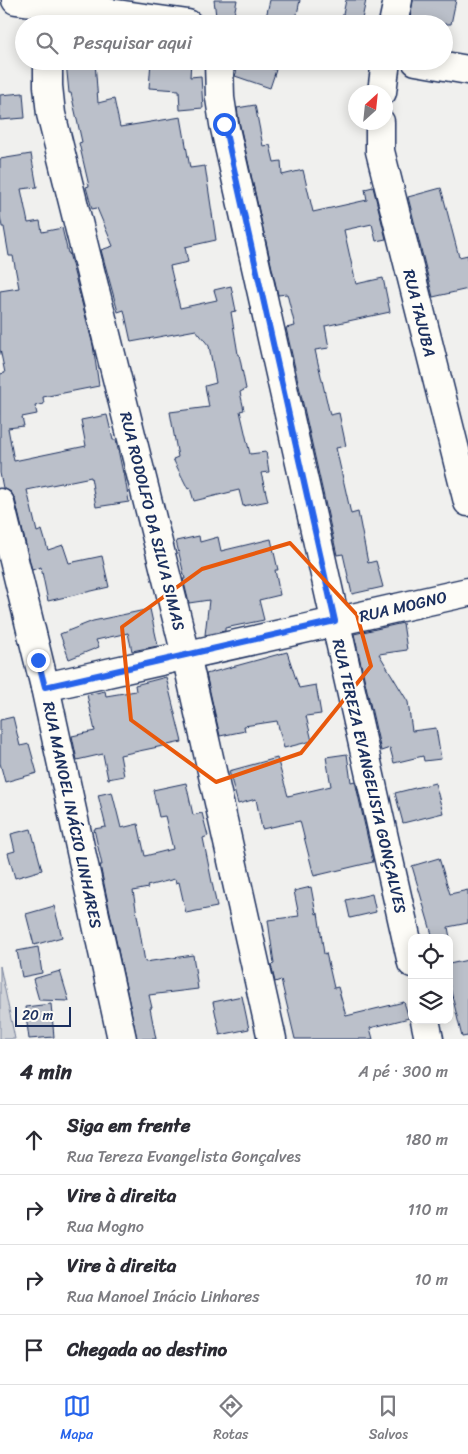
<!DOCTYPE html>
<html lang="pt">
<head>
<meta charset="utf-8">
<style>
	:root { --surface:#fff; --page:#f2f2f3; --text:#2b2b33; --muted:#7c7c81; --line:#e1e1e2; --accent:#2563eb }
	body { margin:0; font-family:Sriracha,sans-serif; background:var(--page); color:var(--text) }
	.controls { position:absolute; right:15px; bottom:15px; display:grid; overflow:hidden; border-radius:10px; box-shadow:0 2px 12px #0003 }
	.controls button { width:45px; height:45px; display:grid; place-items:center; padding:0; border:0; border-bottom:1px solid var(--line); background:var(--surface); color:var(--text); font:25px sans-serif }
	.compass { position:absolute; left:348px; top:85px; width:45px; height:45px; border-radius:50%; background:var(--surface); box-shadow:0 2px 12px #0003; rotate:27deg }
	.scale { position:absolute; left:15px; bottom:12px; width:56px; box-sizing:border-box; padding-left:5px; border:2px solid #1b2f5e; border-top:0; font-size:14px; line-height:18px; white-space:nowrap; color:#1b2f5e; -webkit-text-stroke:4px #fdfcf7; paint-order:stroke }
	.stop { position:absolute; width:15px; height:15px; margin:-11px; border:4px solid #2563eb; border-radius:50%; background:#fff }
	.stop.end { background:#2563eb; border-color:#fff; box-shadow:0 1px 5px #0008 }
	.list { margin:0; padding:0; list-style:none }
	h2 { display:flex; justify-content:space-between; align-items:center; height:65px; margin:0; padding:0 20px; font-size:21px }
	h2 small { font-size:16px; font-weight:400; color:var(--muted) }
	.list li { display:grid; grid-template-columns:32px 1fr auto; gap:15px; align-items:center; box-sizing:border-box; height:70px; padding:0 20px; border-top:1px solid var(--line) }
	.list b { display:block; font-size:19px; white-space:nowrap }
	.list p { margin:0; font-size:16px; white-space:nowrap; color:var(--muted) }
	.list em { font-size:16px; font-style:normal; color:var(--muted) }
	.icon { flex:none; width:28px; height:28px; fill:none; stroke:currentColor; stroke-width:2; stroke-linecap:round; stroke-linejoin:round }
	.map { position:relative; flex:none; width:468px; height:1039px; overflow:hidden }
	.search { position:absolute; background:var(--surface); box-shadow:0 2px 12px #0003; left:15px; right:15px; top:15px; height:55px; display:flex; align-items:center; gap:12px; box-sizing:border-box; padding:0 18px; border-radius:28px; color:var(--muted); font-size:19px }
	.sheet { height:345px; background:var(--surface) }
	nav { display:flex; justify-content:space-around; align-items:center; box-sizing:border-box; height:70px; border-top:1px solid var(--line); background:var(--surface); font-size:14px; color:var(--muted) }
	nav a { display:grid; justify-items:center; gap:2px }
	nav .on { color:var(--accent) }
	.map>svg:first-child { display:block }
	.green { fill:#d0d3d8; stroke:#76819b }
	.building { fill:#bbc0ca; stroke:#1b2f5e }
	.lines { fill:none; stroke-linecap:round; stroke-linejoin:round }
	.minor-casing { stroke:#1b2f5e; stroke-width:31 }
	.major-casing { stroke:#1b2f5e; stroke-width:31 }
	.minor { stroke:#fdfcf7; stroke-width:28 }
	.major { stroke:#fdfcf7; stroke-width:28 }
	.route { stroke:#2563eb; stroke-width:6 }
	.marked { fill:none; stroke:#e8590c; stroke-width:4; stroke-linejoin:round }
	.labels { text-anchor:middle; stroke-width:4.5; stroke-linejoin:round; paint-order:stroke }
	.street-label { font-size:16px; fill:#1b2f5e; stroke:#fdfcf7 }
</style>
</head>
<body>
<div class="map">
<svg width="468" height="1039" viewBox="0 0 468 1039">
	<rect width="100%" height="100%" fill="#f0f0ee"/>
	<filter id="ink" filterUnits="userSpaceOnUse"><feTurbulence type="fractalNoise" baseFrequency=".02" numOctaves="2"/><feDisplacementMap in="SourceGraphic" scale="10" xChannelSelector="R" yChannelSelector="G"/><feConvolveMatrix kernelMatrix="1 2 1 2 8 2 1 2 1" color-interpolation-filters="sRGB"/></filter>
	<g filter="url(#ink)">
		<!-- green -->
		<polygon class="green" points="0,966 13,1029 15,1039 0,1039"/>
		<!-- building -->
		<g class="building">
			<polygon points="214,0 237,0 233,20 216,16"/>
			<polygon points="270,0 300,0 295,24 266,17"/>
			<polygon points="346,0 366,0 361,24 341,24"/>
			<polygon points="413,0 456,0 451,24 409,24"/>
			<polygon points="81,61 95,61 98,103 114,99 120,127 181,117 190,168 205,166 216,240 185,247 188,262 170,266 180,308 217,300 214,290 231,286 236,311 231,312 238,354 239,354 246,389 240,392 244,410 240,411 250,454 266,452 269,472 261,473 268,501 243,506 239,490 194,501 190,488 188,489 173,459 178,457 170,412 209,407 205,386 216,383 209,346 196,330 131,342 124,310 118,312 101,250 113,246 97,208 92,209 86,187 89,186 79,143 82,142 71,93 69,93 66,62"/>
			<polygon points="151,61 191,61 190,77 201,76 203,108 180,110 179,90 149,88"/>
			<polygon points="240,61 250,61 276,70 270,88 235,76"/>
			<polygon points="23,93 25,118 0,120 0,95"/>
			<polygon points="255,105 263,146 270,145 274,162 281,161 282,175 303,170 313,212 367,200 365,189 373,187 386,239 376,241 372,224 344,230 356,284 383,278 390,312 325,326 329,348 315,350 330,415 339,413 346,446 336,448 351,514 358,512 368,563 376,561 383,587 352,594 343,554 337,555 286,328 295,326 287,294 278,295 239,121 237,108"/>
			<polygon points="31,154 37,187 21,189 28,223 40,221 42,232 62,228 68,253 69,253 93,345 99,386 43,397 44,404 35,406 37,414 22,417 24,426 8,428 14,461 86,446 81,420 107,415 113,440 116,440 123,473 124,472 129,502 96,507 91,477 27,490 37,532 42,530 48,550 63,545 69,563 102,556 109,587 48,601 41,567 32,570 15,499 11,492 3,488 0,473 0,374 5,373 0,349 0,291 19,288 13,256 9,256 4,227 2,227 0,216 0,159"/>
			<polygon points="441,188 459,257 468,255 468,289 433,297 408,197"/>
			<polygon points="199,536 200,542 218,537 221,551 271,539 278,570 275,570 280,595 259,600 264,620 225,628 225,631 205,635 209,600 189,603 183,579 185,579 176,541"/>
			<polygon points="150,609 158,646 132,651 128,633 96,640 99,647 69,659 60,634 93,621"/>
			<polygon points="403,623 407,650 379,654 408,702 412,731 436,728 441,759 424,761 423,756 394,763 390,748 381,751 354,634"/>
			<polygon points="287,652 299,688 316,685 321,714 306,716 312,741 284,748 277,721 244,726 245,731 220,736 206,674"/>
			<polygon points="166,677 182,742 120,755 124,776 108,779 103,754 77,760 72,736 95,731 87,695 105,691 106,696 136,691 135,685"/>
			<polygon points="13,717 20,746 29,744 37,773 5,782 0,763 0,720"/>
			<polygon points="347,754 351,782 355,781 373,862 314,876 300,821 262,829 256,799 238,804 229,771 277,758 288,796 331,786 326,757"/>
			<polygon points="186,783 193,815 202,813 208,836 203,838 217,907 186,913 179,882 176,883 175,879 147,886 148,888 133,891 145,962 193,955 198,989 149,995 152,1008 150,1008 156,1039 137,1039 100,865 102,865 94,829 106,827 98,795 112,792 121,828 138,824 145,856 173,849 165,816 159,817 153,790"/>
			<polygon points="435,783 443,813 403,823 395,793"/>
			<polygon points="31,829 42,870 15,878 8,853 15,851 11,834"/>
			<polygon points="439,858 450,894 468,890 468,923 448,927 450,938 433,938 412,866"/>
			<polygon points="311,887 316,914 318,913 324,954 326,953 334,988 338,987 346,1016 404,1002 409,1018 370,1028 373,1039 295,1039 281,980 275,982 271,965 274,964 268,920 299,916 294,891"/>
			<polygon points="372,894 376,912 350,918 346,900"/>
			<polygon points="54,906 62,937 34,945 26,914"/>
			<polygon points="38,947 42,973 22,977 17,951"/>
			<polygon points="468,960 468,1036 462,1037 449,983 449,964"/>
			<polygon points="60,971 69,1001 39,1000 33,979"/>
			<polygon points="242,996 249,1029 220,1035 213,1002"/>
			<polygon points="51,1004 54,1037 29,1039 25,1007"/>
		</g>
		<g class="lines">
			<!-- minor casing -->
			<g class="minor-casing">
				<g id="minor">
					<polyline points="16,0 188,24"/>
					<polyline points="393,24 398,0"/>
					<polyline points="48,61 48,86 51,114 186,655 272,1039"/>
					<polyline points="219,61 220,98 224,124 412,963"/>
					<polyline points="416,61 468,70"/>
					<polyline points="382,92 386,61"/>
					<polyline points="380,122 380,151 468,502"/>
					<polyline points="45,687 468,592"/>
					<polyline points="425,1020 429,1039"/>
				</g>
			</g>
			<!-- major casing -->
			<g class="major-casing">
				<polyline id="major" points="0,503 45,687 122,1039"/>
			</g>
			<!-- minor -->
			<use href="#minor" class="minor"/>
			<!-- major -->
			<use href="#major" class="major"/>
		</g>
	</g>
	<g class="lines" filter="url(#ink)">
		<!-- route -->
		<polyline class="route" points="38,660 45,687 335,621 224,124"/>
	</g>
	<!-- marked area -->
	<path class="marked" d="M 290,543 L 357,615 L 371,666 L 301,753 L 216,782 L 131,720 L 122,627 L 202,569 Z"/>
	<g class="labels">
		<!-- street labels -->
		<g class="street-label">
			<text transform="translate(420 313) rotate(76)" y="6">RUA TAJUBA</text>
			<text transform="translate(153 521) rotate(76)" y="6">RUA RODOLFO DA SILVA SIMAS</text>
			<text transform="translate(403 606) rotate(-13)" y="6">RUA MOGNO</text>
			<text transform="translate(370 776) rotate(77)" y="6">RUA TEREZA EVANGELISTA GONÇALVES</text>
			<text transform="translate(73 815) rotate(78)" y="6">RUA MANOEL INÁCIO LINHARES</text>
		</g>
	</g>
</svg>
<div class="controls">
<button><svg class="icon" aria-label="locate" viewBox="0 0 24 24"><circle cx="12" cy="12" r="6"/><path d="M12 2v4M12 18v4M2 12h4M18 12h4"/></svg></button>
<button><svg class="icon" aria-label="layers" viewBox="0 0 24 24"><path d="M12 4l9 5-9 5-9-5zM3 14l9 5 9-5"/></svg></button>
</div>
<svg class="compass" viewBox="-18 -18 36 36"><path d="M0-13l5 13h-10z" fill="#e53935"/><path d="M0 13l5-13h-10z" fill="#7c7c81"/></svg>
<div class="scale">20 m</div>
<div class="stop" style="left:224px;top:124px"></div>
<div class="stop end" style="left:38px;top:660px"></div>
<div class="search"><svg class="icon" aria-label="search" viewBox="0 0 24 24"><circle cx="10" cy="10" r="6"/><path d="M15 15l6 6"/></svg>Pesquisar aqui</div>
</div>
<section class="sheet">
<h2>4 min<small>A pé · 300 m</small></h2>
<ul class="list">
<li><svg class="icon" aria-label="ahead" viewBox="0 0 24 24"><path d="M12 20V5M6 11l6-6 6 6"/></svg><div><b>Siga em frente</b><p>Rua Tereza Evangelista Gonçalves</p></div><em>180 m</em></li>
<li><svg class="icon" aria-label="right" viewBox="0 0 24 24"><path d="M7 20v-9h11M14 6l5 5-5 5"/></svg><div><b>Vire à direita</b><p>Rua Mogno</p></div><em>110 m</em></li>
<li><svg class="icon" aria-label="right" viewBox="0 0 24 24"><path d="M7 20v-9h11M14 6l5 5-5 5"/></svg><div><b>Vire à direita</b><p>Rua Manoel Inácio Linhares</p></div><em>10 m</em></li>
<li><svg class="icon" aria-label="arrive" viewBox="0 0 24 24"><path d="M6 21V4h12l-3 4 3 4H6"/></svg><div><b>Chegada ao destino</b></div></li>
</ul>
</section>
<nav>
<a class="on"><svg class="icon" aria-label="map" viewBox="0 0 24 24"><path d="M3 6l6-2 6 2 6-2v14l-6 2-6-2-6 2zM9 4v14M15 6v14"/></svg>Mapa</a>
<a><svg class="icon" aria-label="directions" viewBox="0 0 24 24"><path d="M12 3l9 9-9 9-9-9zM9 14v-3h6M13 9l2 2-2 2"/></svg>Rotas</a>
<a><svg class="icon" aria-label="saved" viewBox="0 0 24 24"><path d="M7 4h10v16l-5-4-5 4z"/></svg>Salvos</a>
</nav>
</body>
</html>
